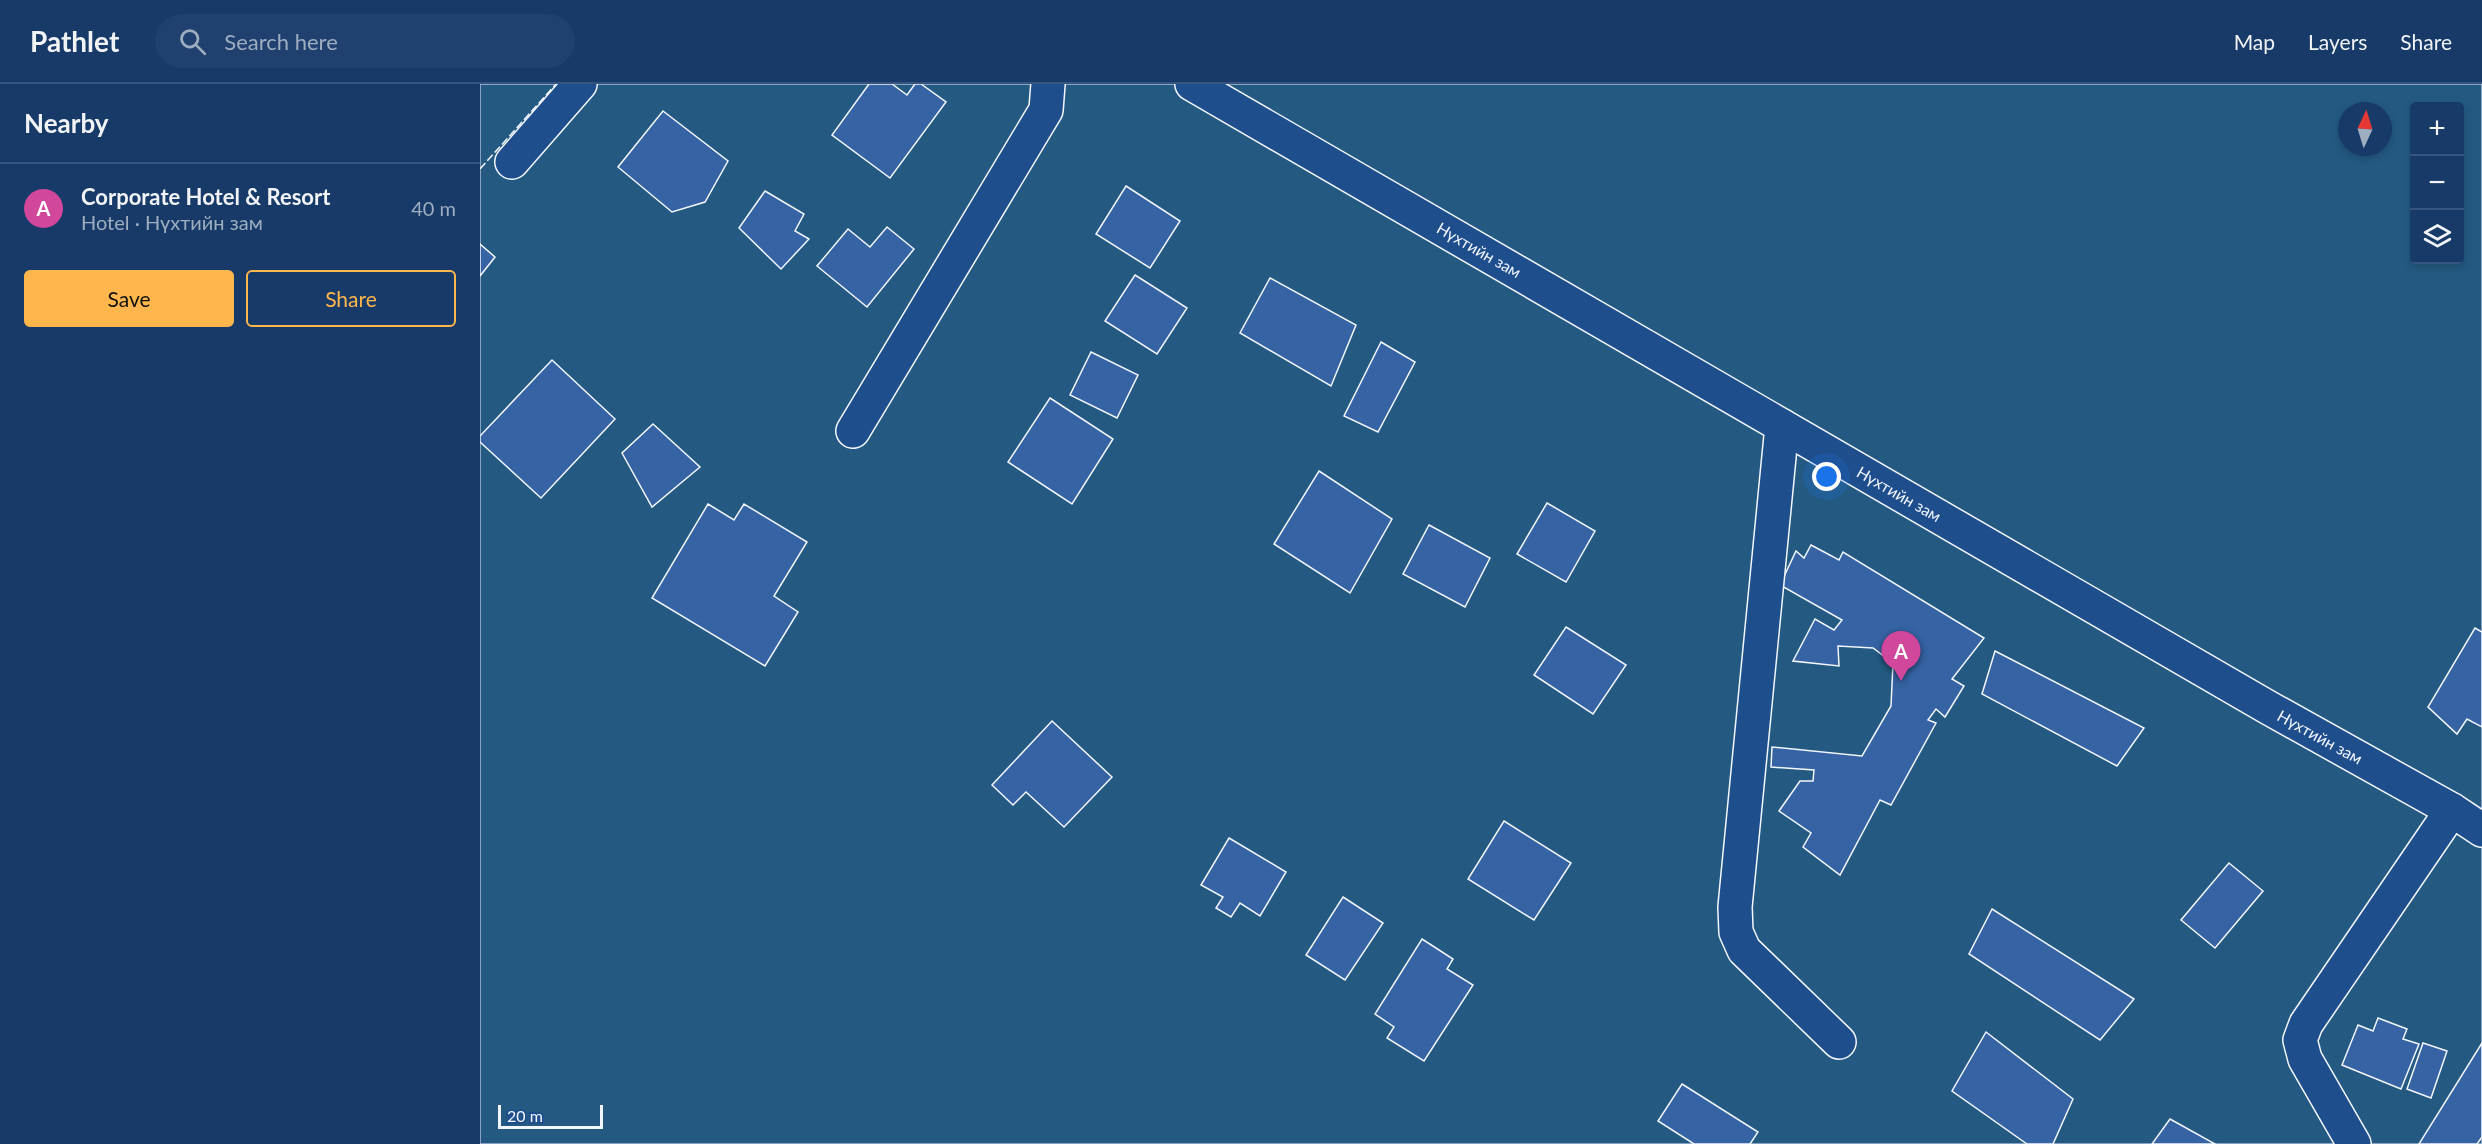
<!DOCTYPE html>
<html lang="en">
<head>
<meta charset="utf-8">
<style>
	:root { --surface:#173a69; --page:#20416f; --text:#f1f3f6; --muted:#9eadc0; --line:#36547d; --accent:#ffb74d }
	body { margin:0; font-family:Lato,sans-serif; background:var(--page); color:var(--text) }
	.controls { position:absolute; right:18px; top:18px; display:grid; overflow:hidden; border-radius:6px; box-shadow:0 3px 9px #0003 }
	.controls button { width:54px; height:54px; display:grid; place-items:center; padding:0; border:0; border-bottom:2px solid var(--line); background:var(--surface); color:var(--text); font:30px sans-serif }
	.compass { position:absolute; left:1858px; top:18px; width:54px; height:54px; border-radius:50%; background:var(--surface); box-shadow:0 3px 9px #0003; rotate:4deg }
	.scale { position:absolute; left:18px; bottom:15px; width:105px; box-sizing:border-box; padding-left:6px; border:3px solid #f2f6ff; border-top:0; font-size:16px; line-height:21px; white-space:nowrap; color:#f2f6ff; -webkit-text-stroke:4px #1f4e8c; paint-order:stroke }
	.you { position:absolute; left:1347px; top:393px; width:21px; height:21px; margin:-15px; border:4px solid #fff; border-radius:50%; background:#1a73e8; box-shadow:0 0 0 9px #1a73e833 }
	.badge { display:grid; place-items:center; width:39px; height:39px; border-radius:50%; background:var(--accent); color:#fff; font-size:20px; font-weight:700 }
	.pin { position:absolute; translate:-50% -50px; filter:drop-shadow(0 2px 3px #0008) }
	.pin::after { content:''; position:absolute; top:32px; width:21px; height:18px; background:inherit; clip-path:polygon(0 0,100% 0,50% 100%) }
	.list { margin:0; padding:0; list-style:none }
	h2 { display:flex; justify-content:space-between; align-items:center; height:78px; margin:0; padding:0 24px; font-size:26px }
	h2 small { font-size:20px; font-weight:400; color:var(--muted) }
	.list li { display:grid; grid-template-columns:39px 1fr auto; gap:18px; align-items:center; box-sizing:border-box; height:90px; padding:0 24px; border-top:2px solid var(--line) }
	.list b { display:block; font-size:22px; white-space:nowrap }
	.list p { margin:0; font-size:20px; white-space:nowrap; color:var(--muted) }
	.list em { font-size:20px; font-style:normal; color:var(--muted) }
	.actions { display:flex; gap:12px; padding:18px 24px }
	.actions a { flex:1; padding:14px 0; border:2px solid var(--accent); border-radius:6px; text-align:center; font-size:21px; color:var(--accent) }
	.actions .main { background:var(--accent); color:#111 }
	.icon { flex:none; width:33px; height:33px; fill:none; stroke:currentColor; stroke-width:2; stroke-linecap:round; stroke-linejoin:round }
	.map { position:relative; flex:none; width:2002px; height:1060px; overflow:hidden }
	header { display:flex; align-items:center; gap:36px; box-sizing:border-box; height:84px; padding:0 30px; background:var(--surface); border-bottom:2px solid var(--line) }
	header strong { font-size:28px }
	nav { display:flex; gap:33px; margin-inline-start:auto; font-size:21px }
	.search { width:420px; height:54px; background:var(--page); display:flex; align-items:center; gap:15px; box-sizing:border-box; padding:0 21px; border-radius:33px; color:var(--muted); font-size:22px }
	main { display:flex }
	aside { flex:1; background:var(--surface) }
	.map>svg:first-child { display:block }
	.green { fill:#245a82; stroke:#a8bbd7; stroke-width:1.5; fill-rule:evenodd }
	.building { fill:#3563a3; stroke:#f2f6ff; stroke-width:1.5 }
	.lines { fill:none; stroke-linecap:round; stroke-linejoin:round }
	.minor-casing { stroke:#f2f6ff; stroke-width:36 }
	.minor { stroke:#1f4e8c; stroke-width:33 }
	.fence { stroke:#f2f6ff; stroke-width:1.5; stroke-dasharray:8 3; stroke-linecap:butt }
	.labels { text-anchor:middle; stroke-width:4.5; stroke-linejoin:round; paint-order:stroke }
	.street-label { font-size:16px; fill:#f2f6ff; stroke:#1f4e8c }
</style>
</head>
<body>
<header>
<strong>Pathlet</strong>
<div class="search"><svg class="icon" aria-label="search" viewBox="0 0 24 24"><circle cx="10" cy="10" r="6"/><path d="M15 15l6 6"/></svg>Search here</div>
<nav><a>Map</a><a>Layers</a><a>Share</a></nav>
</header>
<main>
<aside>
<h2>Nearby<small></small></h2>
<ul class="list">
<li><span class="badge" style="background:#d1479c">A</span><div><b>Corporate Hotel &amp; Resort</b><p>Hotel · Нүхтийн зам</p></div><em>40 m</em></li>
</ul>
<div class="actions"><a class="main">Save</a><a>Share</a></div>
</aside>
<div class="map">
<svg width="2002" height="1060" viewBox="0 0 2002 1060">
	<rect width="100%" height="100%" fill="#1f4e8c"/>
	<!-- green -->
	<path class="green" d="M 0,0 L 2002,0 L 2002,1060 L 0,1060 ZM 1934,22 L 1980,22 L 1980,176 L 1934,176 ZM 1867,27 L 1903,27 L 1903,63 L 1867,63 Z"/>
	<!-- building -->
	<g class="building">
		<polygon points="389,0 412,0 427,11 435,0 441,0 466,18 410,94 352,51"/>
		<polygon points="183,27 248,77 225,118 192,128 138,83"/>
		<polygon points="646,102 700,137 670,184 616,150"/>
		<polygon points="285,107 324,130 315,147 329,155 301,185 259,144"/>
		<polygon points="407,143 434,165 387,223 337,182 368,145 390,163"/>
		<polygon points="0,160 15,173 0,192"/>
		<polygon points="655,191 707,224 677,270 625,237"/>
		<polygon points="790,194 876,241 851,302 760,249"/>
		<polygon points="901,258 935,278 898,348 864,332"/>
		<polygon points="611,268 658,291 637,334 590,311"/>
		<polygon points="72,276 135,335 61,414 0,358 0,352"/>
		<polygon points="570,314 633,355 592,420 528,378"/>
		<polygon points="173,340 220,383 172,423 142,369"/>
		<polygon points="839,387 912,435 870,509 794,460"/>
		<polygon points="1067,419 1115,447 1086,498 1037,470"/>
		<polygon points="228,420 254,436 264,420 327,458 294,512 318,528 285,582 172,514"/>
		<polygon points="949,441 1010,474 985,523 923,490"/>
		<polygon points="1331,461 1359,476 1363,468 1504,554 1472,595 1484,602 1465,633 1456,625 1448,636 1456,639 1411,721 1400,716 1360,791 1323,763 1331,749 1299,727 1320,697 1333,697 1334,686 1291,683 1292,663 1382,672 1411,622 1413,579 1393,564 1358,562 1359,582 1313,577 1335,535 1354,546 1362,536 1300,501 1316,467 1324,474"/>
		<polygon points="1086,543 1146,581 1113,630 1054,591"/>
		<polygon points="1995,544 2002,548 2002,643 1987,635 1977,650 1948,623"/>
		<polygon points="1515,567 1664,644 1637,682 1502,610"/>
		<polygon points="572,637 632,693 584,743 546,708 533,721 512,701"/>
		<polygon points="1024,737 1091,779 1054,836 988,795"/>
		<polygon points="749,754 806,788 780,832 760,819 751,833 736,824 743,813 721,801"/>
		<polygon points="1749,779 1783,807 1735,864 1701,836"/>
		<polygon points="863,813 903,839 865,896 826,871"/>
		<polygon points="1512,825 1654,915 1620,956 1489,870"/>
		<polygon points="942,855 973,875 967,885 993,901 944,977 907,954 914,943 895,930"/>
		<polygon points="1898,934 1927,945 1923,955 1939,960 1921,1005 1862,981 1878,941 1893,947"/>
		<polygon points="1506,948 1593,1015 1573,1060 1547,1060 1472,1007"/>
		<polygon points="1943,959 1967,967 1951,1014 1927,1005"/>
		<polygon points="2002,959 2002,1053 1997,1060 1939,1060"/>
		<polygon points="1202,1000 1278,1048 1270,1060 1214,1060 1178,1037"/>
		<polygon points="1690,1035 1735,1060 1672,1060"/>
	</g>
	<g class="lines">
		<!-- minor casing -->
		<g class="minor-casing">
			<g id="minor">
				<polyline points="712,0 1789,624 1972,726 2002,746"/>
				<polyline points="32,78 100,0"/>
				<polyline points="1302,342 1255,823 1256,848 1264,866 1359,958"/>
				<polyline points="373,347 566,26 568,0"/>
				<polyline points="1874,1060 1825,975 1820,956 1826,940 1972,726"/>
			</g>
		</g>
		<!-- minor -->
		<use href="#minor" class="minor"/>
		<!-- fence -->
		<polyline class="fence" points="0,85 76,0"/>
	</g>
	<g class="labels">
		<!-- street labels -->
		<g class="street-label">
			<text transform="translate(999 166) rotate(30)" y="6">Нүхтийн зам</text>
			<text transform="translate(1419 410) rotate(30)" y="6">Нүхтийн зам</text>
			<text transform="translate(1840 653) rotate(29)" y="6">Нүхтийн зам</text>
		</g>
	</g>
</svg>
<div class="controls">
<button>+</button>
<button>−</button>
<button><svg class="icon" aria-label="layers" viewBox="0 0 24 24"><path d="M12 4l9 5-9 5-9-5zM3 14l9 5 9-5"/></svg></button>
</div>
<svg class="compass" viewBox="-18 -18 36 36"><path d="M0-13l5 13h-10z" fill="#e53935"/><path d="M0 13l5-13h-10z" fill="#9eadc0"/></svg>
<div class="scale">20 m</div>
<div class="you"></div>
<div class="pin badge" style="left:1421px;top:597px;background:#d1479c">A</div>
</div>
</main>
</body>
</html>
